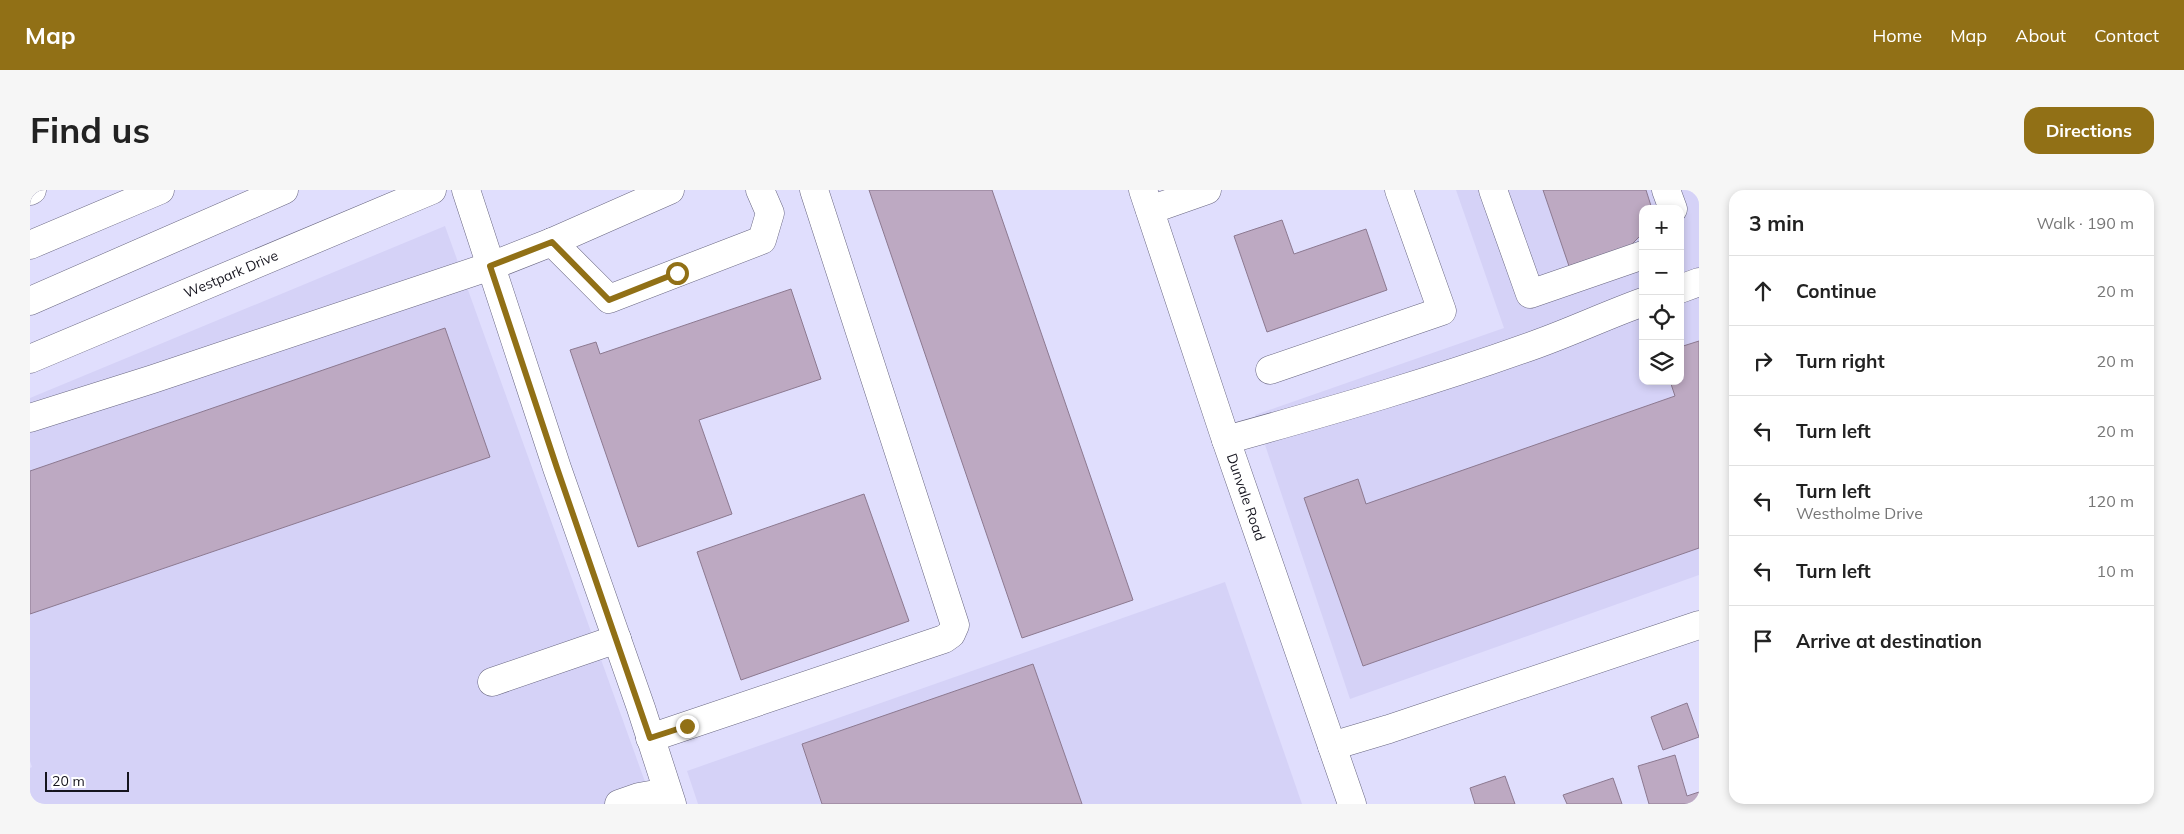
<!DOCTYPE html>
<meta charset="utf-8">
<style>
:root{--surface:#fff;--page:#f6f6f6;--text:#222;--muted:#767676;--line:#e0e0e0;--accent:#917016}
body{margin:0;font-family:Mulish,sans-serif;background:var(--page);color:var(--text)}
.controls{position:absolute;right:15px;top:15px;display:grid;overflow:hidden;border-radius:10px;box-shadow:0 2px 8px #0003}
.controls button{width:45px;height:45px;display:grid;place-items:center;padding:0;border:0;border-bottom:1px solid var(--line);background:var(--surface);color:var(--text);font:25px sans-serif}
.scale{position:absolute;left:15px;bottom:12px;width:84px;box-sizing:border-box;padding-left:5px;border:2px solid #15141e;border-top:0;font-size:14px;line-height:18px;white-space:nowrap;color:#15141e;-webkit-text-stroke:4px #fff;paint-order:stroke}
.stop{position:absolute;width:15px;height:15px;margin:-11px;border:4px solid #917016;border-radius:50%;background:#fff}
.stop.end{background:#917016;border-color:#fff;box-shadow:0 1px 5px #0008}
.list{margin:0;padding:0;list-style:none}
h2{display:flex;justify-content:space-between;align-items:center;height:65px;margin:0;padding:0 20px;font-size:21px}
h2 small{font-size:16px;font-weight:400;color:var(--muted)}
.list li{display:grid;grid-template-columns:32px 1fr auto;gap:15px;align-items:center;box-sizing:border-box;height:70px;padding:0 20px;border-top:1px solid var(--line)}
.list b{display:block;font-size:19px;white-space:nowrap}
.list p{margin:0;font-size:16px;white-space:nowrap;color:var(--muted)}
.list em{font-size:16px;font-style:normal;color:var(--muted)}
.icon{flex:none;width:28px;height:28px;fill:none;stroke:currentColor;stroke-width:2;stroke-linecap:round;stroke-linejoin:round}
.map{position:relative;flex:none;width:1669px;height:614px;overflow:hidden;border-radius:15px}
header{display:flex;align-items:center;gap:30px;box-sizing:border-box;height:70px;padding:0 25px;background:var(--accent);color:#fff}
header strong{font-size:24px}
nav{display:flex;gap:28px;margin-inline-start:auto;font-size:18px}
.intro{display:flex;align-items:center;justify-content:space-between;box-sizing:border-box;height:120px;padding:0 30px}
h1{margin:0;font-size:35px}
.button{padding:12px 22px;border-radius:15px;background:var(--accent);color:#fff;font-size:18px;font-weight:700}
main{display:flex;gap:30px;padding:0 30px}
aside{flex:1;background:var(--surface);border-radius:15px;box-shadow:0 2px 8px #0003}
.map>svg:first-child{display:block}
</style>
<header>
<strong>Map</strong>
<nav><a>Home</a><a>Map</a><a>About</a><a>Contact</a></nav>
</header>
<div class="intro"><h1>Find us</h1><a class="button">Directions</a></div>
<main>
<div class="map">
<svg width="1669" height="614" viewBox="0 0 1669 614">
<rect width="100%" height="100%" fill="#e0defd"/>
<g fill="#d5d2f7" fill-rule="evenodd">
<path d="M 1426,0 L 1669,0 L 1669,385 L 1320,509 L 1225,225 L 1474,138 ZM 1613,19 L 1650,19 L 1650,191 L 1613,191 Z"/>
<path d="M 415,36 L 623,614 L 0,614 L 0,578 L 2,577 L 0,571 L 0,208 Z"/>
<path d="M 1195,392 L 1272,614 L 668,614 L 657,581 Z"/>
</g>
<g fill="#bda9c2" stroke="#8c7990">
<path d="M 839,0 L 962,0 L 1103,410 L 992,448 Z"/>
<path d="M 1513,0 L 1616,0 L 1622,19 L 1613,19 L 1613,43 L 1601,55 L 1539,76 Z"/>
<path d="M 1252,30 L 1264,64 L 1336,39 L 1357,100 L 1237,142 L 1204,46 Z"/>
<path d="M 761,99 L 791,189 L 669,230 L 702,324 L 608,357 L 540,160 L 566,152 L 570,164 Z"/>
<path d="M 415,138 L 460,267 L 0,424 L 0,281 Z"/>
<path d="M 1669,151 L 1669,358 L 1333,476 L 1274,308 L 1328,289 L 1336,314 L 1645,206 L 1640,191 L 1650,191 L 1650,157 Z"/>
<path d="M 834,304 L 879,431 L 711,490 L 667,362 Z"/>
<path d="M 1003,474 L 1052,614 L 792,614 L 772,554 Z"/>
<path d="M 1657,513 L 1669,547 L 1633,560 L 1621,527 Z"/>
<path d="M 1645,565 L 1657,606 L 1669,602 L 1669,614 L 1619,614 L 1608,576 Z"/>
<path d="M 1475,586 L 1485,614 L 1445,614 L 1440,598 Z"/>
<path d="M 1583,588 L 1592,614 L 1537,614 L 1533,605 Z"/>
</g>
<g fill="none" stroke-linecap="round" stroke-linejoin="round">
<defs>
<g id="minor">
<path d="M 436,0 L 527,278 L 611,518 L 642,614"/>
<path d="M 1113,0 L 1196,250 L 1322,614"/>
<path d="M 1463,0 L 1500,104 L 1613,65"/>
<path d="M 1636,0 L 1643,19"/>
<path d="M 1120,20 L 1177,0"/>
<path d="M 522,52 L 579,109 L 732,50 L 740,23 L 730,0"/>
<path d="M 1650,99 L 1669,92"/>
<path d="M 1240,180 L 1412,121 L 1369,0"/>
<path d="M 0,228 L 123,189 L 461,76 L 522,52 L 640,0"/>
<path d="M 1196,250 C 1301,221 1405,191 1507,154 C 1543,141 1577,125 1613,112"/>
<path d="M 462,492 L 587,449"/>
<path d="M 620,548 L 914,449 L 921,444 L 925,435 L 784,0"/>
<path d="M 1302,556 L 1359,539 L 1669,435"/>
<path d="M 589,614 L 609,607 L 637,602"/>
</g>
<g id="major">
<path d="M 0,111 L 254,0"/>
<path d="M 0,169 L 402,0"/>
</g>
<g id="highway">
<path d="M 0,1 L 2,0"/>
<path d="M 0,55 L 130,0"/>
</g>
</defs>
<use href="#minor" stroke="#686680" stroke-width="29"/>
<use href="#major" stroke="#686680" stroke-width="29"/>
<use href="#highway" stroke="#686680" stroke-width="29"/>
<use href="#minor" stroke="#fff" stroke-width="28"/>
<use href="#major" stroke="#fff" stroke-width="28"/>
<use href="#highway" stroke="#fff" stroke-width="28"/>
</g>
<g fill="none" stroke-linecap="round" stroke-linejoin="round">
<path stroke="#917016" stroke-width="6" d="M 647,83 L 579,110 L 522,52 L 460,76 L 527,278 L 620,548 L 657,536"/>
</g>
<g text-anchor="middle" stroke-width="4" stroke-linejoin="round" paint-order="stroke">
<g font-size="14" fill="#15141e" stroke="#fff">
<text transform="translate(201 84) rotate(-23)" y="5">Westpark Drive</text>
<text transform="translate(1216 307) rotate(71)" y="5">Dunvale Road</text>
</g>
</g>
</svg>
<div class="controls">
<button>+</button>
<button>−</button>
<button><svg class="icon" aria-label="locate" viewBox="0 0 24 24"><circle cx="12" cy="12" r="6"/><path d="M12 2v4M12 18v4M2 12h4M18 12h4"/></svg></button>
<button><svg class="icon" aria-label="layers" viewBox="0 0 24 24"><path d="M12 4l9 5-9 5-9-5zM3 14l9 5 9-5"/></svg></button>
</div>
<div class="scale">20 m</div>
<div class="stop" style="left:647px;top:83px"></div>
<div class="stop end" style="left:657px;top:536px"></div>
</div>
<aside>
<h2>3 min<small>Walk · 190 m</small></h2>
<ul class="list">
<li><svg class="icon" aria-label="ahead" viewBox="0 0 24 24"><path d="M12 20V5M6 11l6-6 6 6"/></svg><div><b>Continue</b></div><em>20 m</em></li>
<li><svg class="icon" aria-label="right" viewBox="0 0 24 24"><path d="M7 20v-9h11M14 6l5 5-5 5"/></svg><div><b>Turn right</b></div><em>20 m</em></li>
<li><svg class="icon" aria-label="left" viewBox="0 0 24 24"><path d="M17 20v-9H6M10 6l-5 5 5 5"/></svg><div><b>Turn left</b></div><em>20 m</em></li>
<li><svg class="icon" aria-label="left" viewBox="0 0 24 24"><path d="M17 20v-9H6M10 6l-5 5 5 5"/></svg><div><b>Turn left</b><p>Westholme Drive</p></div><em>120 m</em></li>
<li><svg class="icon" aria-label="left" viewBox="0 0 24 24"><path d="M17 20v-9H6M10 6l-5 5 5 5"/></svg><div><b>Turn left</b></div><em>10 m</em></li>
<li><svg class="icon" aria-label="arrive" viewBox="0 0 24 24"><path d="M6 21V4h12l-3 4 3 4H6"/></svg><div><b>Arrive at destination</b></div></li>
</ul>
</aside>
</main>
